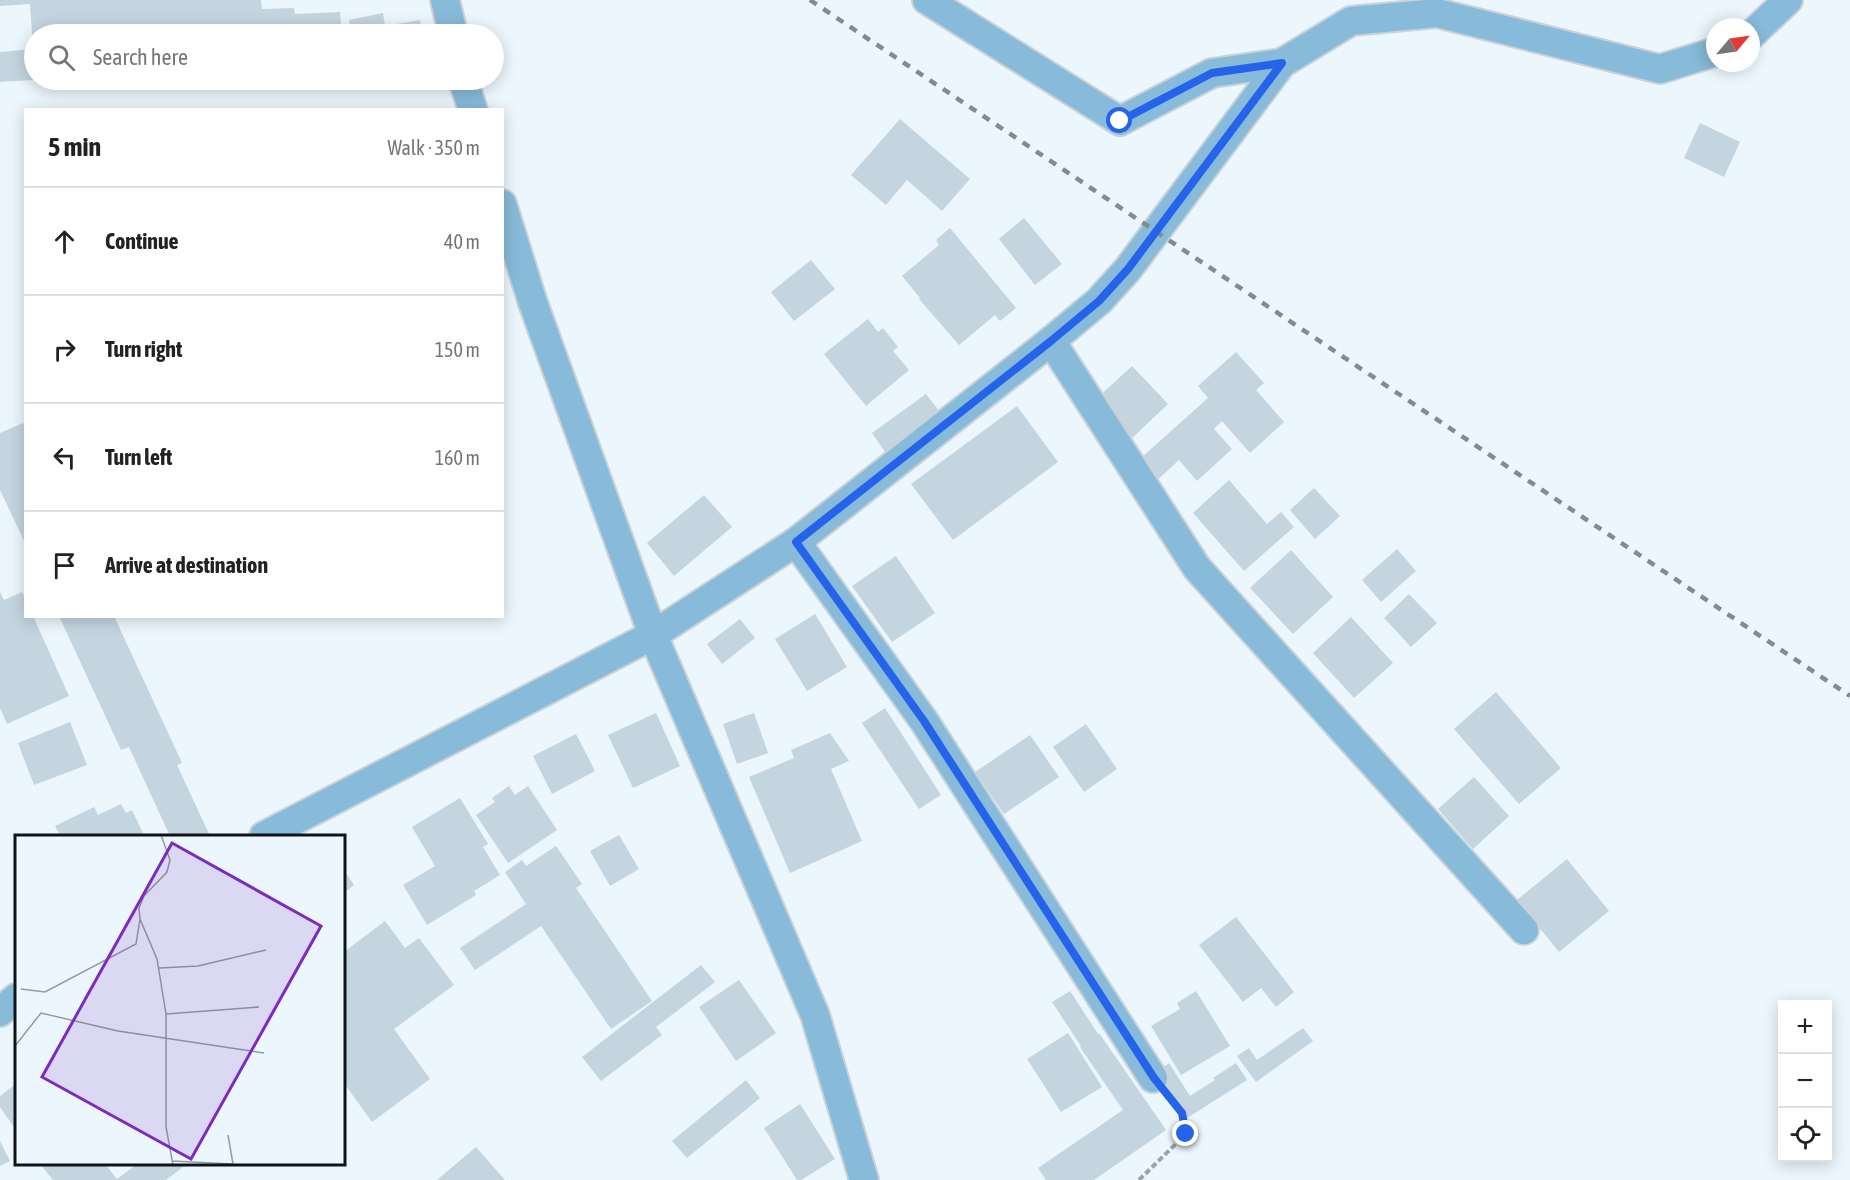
<!DOCTYPE html>
<meta charset="utf-8">
<style>
:root{--surface:#fff;--page:#f6f6f6;--text:#222;--muted:#767676;--line:#e0e0e0}
body{margin:0;font-family:"Asap Condensed",sans-serif;background:var(--page);color:var(--text)}
.controls{position:absolute;right:18px;bottom:18px;display:grid;overflow:hidden;border-radius:0px;box-shadow:0 3px 15px #0003}
.controls button{width:54px;height:54px;display:grid;place-items:center;padding:0;border:0;border-bottom:2px solid var(--line);background:var(--surface);color:var(--text);font:30px sans-serif}
.compass{position:absolute;left:1706px;top:18px;width:54px;height:54px;border-radius:50%;background:var(--surface);box-shadow:0 3px 15px #0003;rotate:61deg}
.stop{position:absolute;width:18px;height:18px;margin:-14px;border:4px solid #2563eb;border-radius:50%;background:#fff}
.stop.end{background:#2563eb;border-color:#fff;box-shadow:0 2px 6px #0008}
.list{margin:0;padding:0;list-style:none}
h2{display:flex;justify-content:space-between;align-items:center;height:78px;margin:0;padding:0 24px;font-size:26px}
h2 small{font-size:20px;font-weight:400;color:var(--muted)}
.list li{display:grid;grid-template-columns:39px 1fr auto;gap:18px;align-items:center;box-sizing:border-box;height:108px;padding:0 24px;border-top:2px solid var(--line)}
.list b{display:block;font-size:22px;white-space:nowrap}
.list em{font-size:20px;font-style:normal;color:var(--muted)}
.icon{flex:none;width:33px;height:33px;fill:none;stroke:currentColor;stroke-width:2;stroke-linecap:round;stroke-linejoin:round}
.map{position:relative;flex:none;width:1850px;height:1180px;overflow:hidden}
.search{position:absolute;background:var(--surface);box-shadow:0 3px 15px #0003;left:24px;top:24px;width:480px;height:66px;display:flex;align-items:center;gap:15px;box-sizing:border-box;padding:0 21px;border-radius:33px;color:var(--muted);font-size:22px}
.panel{position:absolute;background:var(--surface);box-shadow:0 3px 15px #0003;left:24px;top:108px;width:480px;height:510px;border-radius:0px}
.map>svg:first-child{display:block}
</style>
<div class="map">
<svg width="1850" height="1180" viewBox="0 0 1850 1180">
<rect width="100%" height="100%" fill="#ecf6fd"/>
<g fill="#c4d5e0">
<path d="M 0,0 L 261,0 L 262,9 L 294,8 L 295,14 L 340,12 L 342,34 L 34,34 L 34,80 L 0,82 L 0,52 L 33,49 L 30,4 L 0,6 Z"/>
<path d="M 383,13 L 385,26 L 420,20 L 422,34 L 351,34 L 349,20 Z"/>
<path d="M 900,119 L 970,179 L 942,211 L 907,180 L 886,205 L 851,175 Z"/>
<path d="M 1700,123 L 1740,142 L 1724,177 L 1684,158 Z"/>
<path d="M 1024,218 L 1062,264 L 1035,285 L 999,239 Z"/>
<path d="M 950,228 L 1016,308 L 1000,321 L 995,315 L 959,345 L 919,299 L 920,298 L 902,276 L 939,245 L 936,240 Z"/>
<path d="M 811,260 L 835,289 L 794,321 L 771,292 Z"/>
<path d="M 868,319 L 878,332 L 883,328 L 898,347 L 893,351 L 909,370 L 866,406 L 824,354 Z"/>
<path d="M 1236,352 L 1264,383 L 1256,390 L 1284,422 L 1250,453 L 1222,421 L 1214,429 L 1232,449 L 1197,481 L 1179,460 L 1141,495 L 1123,474 L 1208,398 L 1198,386 Z"/>
<path d="M 1132,366 L 1168,404 L 1129,441 L 1093,402 Z"/>
<path d="M 926,394 L 940,412 L 885,452 L 872,433 Z"/>
<path d="M 1017,406 L 1058,462 L 953,540 L 911,484 Z"/>
<path d="M 23,423 L 26,428 L 26,545 L 0,490 L 0,433 Z"/>
<path d="M 1229,480 L 1267,524 L 1281,512 L 1294,527 L 1244,571 L 1193,513 Z"/>
<path d="M 1314,488 L 1340,516 L 1315,539 L 1290,510 Z"/>
<path d="M 704,495 L 732,527 L 674,576 L 647,543 Z"/>
<path d="M 1397,549 L 1416,571 L 1381,602 L 1362,580 Z"/>
<path d="M 1291,550 L 1333,597 L 1293,634 L 1250,588 Z"/>
<path d="M 896,556 L 935,613 L 892,642 L 852,586 Z"/>
<path d="M 0,592 L 4,600 L 22,592 L 26,599 L 26,616 L 33,616 L 69,696 L 7,724 L 0,708 Z"/>
<path d="M 1409,594 L 1437,623 L 1411,647 L 1384,618 Z"/>
<path d="M 815,614 L 847,667 L 807,691 L 775,639 Z"/>
<path d="M 59,616 L 114,616 L 182,763 L 177,765 L 210,836 L 170,836 L 129,747 L 121,750 Z"/>
<path d="M 1351,617 L 1393,663 L 1354,698 L 1313,653 Z"/>
<path d="M 740,619 L 755,638 L 722,664 L 707,644 Z"/>
<path d="M 1496,692 L 1561,768 L 1519,804 L 1454,729 Z"/>
<path d="M 885,708 L 941,795 L 919,809 L 862,723 Z"/>
<path d="M 656,713 L 680,766 L 633,788 L 608,735 Z"/>
<path d="M 754,713 L 768,753 L 737,764 L 723,724 Z"/>
<path d="M 70,722 L 87,765 L 34,785 L 18,743 Z"/>
<path d="M 1086,724 L 1117,769 L 1084,792 L 1053,747 Z"/>
<path d="M 830,733 L 849,761 L 831,769 L 862,841 L 790,873 L 749,777 L 794,758 L 791,750 Z"/>
<path d="M 576,734 L 595,771 L 552,794 L 533,756 Z"/>
<path d="M 1030,735 L 1059,777 L 1004,814 L 975,772 Z"/>
<path d="M 1474,777 L 1509,816 L 1473,849 L 1438,809 Z"/>
<path d="M 509,786 L 515,795 L 528,786 L 557,830 L 508,863 L 476,815 L 495,802 L 492,798 Z"/>
<path d="M 460,798 L 488,844 L 483,847 L 500,875 L 474,891 L 476,895 L 427,925 L 403,885 L 435,866 L 412,827 Z"/>
<path d="M 121,804 L 126,813 L 132,810 L 143,833 L 137,836 L 60,836 L 55,826 L 94,807 L 98,815 Z"/>
<path d="M 619,835 L 639,869 L 610,886 L 590,851 Z"/>
<path d="M 556,846 L 582,884 L 576,888 L 652,1001 L 611,1029 L 541,926 L 475,970 L 460,948 L 526,904 L 505,872 L 522,860 L 526,866 Z"/>
<path d="M 1567,859 L 1609,911 L 1559,952 L 1517,900 Z"/>
<path d="M 344,870 L 354,885 L 344,893 Z"/>
<path d="M 1236,917 L 1294,992 L 1276,1007 L 1261,988 L 1243,1002 L 1199,945 Z"/>
<path d="M 385,921 L 405,948 L 419,938 L 454,985 L 394,1029 L 430,1079 L 372,1122 L 344,1083 L 344,963 L 345,962 L 344,952 Z"/>
<path d="M 701,965 L 715,982 L 656,1027 L 662,1035 L 601,1081 L 582,1057 Z"/>
<path d="M 739,980 L 776,1033 L 736,1061 L 699,1007 Z"/>
<path d="M 1070,991 L 1098,1034 L 1099,1033 L 1166,1130 L 1094,1180 L 1046,1180 L 1038,1168 L 1123,1110 L 1080,1047 L 1081,1046 L 1052,1002 Z"/>
<path d="M 1196,991 L 1230,1046 L 1181,1075 L 1151,1026 L 1180,1009 L 1177,1003 Z"/>
<path d="M 1303,1028 L 1313,1041 L 1256,1082 L 1237,1056 L 1249,1048 L 1257,1060 Z"/>
<path d="M 1068,1033 L 1102,1087 L 1061,1112 L 1027,1059 Z"/>
<path d="M 1169,1063 L 1190,1096 L 1215,1080 L 1213,1078 L 1236,1063 L 1247,1080 L 1184,1120 L 1155,1073 Z"/>
<path d="M 746,1080 L 760,1098 L 687,1158 L 672,1141 Z"/>
<path d="M 16,1084 L 16,1130 L 0,1107 L 0,1096 Z"/>
<path d="M 800,1104 L 835,1159 L 801,1180 L 797,1180 L 764,1128 Z"/>
<path d="M 0,1141 L 10,1161 L 0,1166 Z"/>
<path d="M 476,1147 L 505,1180 L 437,1180 Z"/>
<path d="M 40,1164 L 105,1164 L 117,1179 L 137,1164 L 187,1164 L 166,1180 L 53,1180 Z"/>
</g>
<g fill="none" stroke-linecap="round" stroke-linejoin="round">
<defs>
<g id="street">
<path d="M 445,0 L 453,34"/>
<path d="M 927,0 L 1120,121 L 1212,73 L 1282,63"/>
<path d="M 1751,35 L 1788,0"/>
<path d="M 463,80 L 473,110"/>
<path d="M 502,204 L 533,303 L 653,635 L 815,1015 L 864,1180"/>
<path d="M 1051,341 L 1197,568 L 1524,930"/>
<path d="M 796,542 L 924,721 L 1153,1078"/>
<path d="M 264,836 L 653,635 L 796,542 L 1051,341 L 1099,301 L 1128,269 L 1282,63 L 1351,21 L 1437,13 L 1660,69 L 1715,52"/>
<path d="M 0,1012 L 16,998"/>
</g>
</defs>
<use href="#street" stroke="#c8d2d8" stroke-width="32"/>
<path stroke="#9ca4aa" stroke-width="4" stroke-dasharray="6 3" stroke-linecap="butt" d="M 1139,1180 L 1186,1134 L 1182,1113 L 1171,1100"/>
<use href="#street" stroke="#88bbd9" stroke-width="28"/>
<path stroke="#838b91" stroke-width="4.5" stroke-dasharray="8 8" stroke-linecap="butt" d="M 810,0 L 1850,696"/>
</g>
<g fill="none" stroke-linecap="round" stroke-linejoin="round">
<path stroke="#2563eb" stroke-width="8" d="M 1120,121 L 1212,73 L 1282,63 L 1128,269 L 1099,301 L 1051,341 L 796,542 L 924,721 L 1154,1078 L 1182,1113 L 1186,1134"/>
</g>
<g transform="translate(15 835)">
<rect width="330" height="330" fill="#ecf6fd"/>
<path fill="none" stroke="#939ca1" stroke-width="1.5" d="M 146,0 L 155,25 L 152,37 L 129,61 L 124,73 L 125,84 L 142,124 L 151,179 L 151,292 L 158,330M 144,133 L 183,131 L 251,115M 6,154 L 30,157 L 121,109 L 125,84M 151,179 L 244,172M 0,211 L 26,178 L 103,196 L 249,218M 157,326 L 218,329 L 213,300"/>
<path fill="#7b2cbf" fill-opacity="0.15" stroke="#7b2cbf" stroke-width="3" d="M 157,8 L 306,91 L 176,324 L 27,242 Z"/>
<rect width="330" height="330" fill="none" stroke="#0e1418" stroke-width="3"/>
</g>
</svg>
<div class="controls">
<button>+</button>
<button>−</button>
<button><svg class="icon" aria-label="locate" viewBox="0 0 24 24"><circle cx="12" cy="12" r="6"/><path d="M12 2v4M12 18v4M2 12h4M18 12h4"/></svg></button>
</div>
<svg class="compass" viewBox="-18 -18 36 36"><path d="M0-13l5 13h-10z" fill="#e53935"/><path d="M0 13l5-13h-10z" fill="#767676"/></svg>
<div class="stop" style="left:1120px;top:121px"></div>
<div class="stop end" style="left:1186px;top:1134px"></div>
<div class="search"><svg class="icon" aria-label="search" viewBox="0 0 24 24"><circle cx="10" cy="10" r="6"/><path d="M15 15l6 6"/></svg>Search here</div>
<section class="panel">
<h2>5 min<small>Walk · 350 m</small></h2>
<ul class="list">
<li><svg class="icon" aria-label="ahead" viewBox="0 0 24 24"><path d="M12 20V5M6 11l6-6 6 6"/></svg><div><b>Continue</b></div><em>40 m</em></li>
<li><svg class="icon" aria-label="right" viewBox="0 0 24 24"><path d="M7 20v-9h11M14 6l5 5-5 5"/></svg><div><b>Turn right</b></div><em>150 m</em></li>
<li><svg class="icon" aria-label="left" viewBox="0 0 24 24"><path d="M17 20v-9H6M10 6l-5 5 5 5"/></svg><div><b>Turn left</b></div><em>160 m</em></li>
<li><svg class="icon" aria-label="arrive" viewBox="0 0 24 24"><path d="M6 21V4h12l-3 4 3 4H6"/></svg><div><b>Arrive at destination</b></div></li>
</ul>
</section>
</div>
